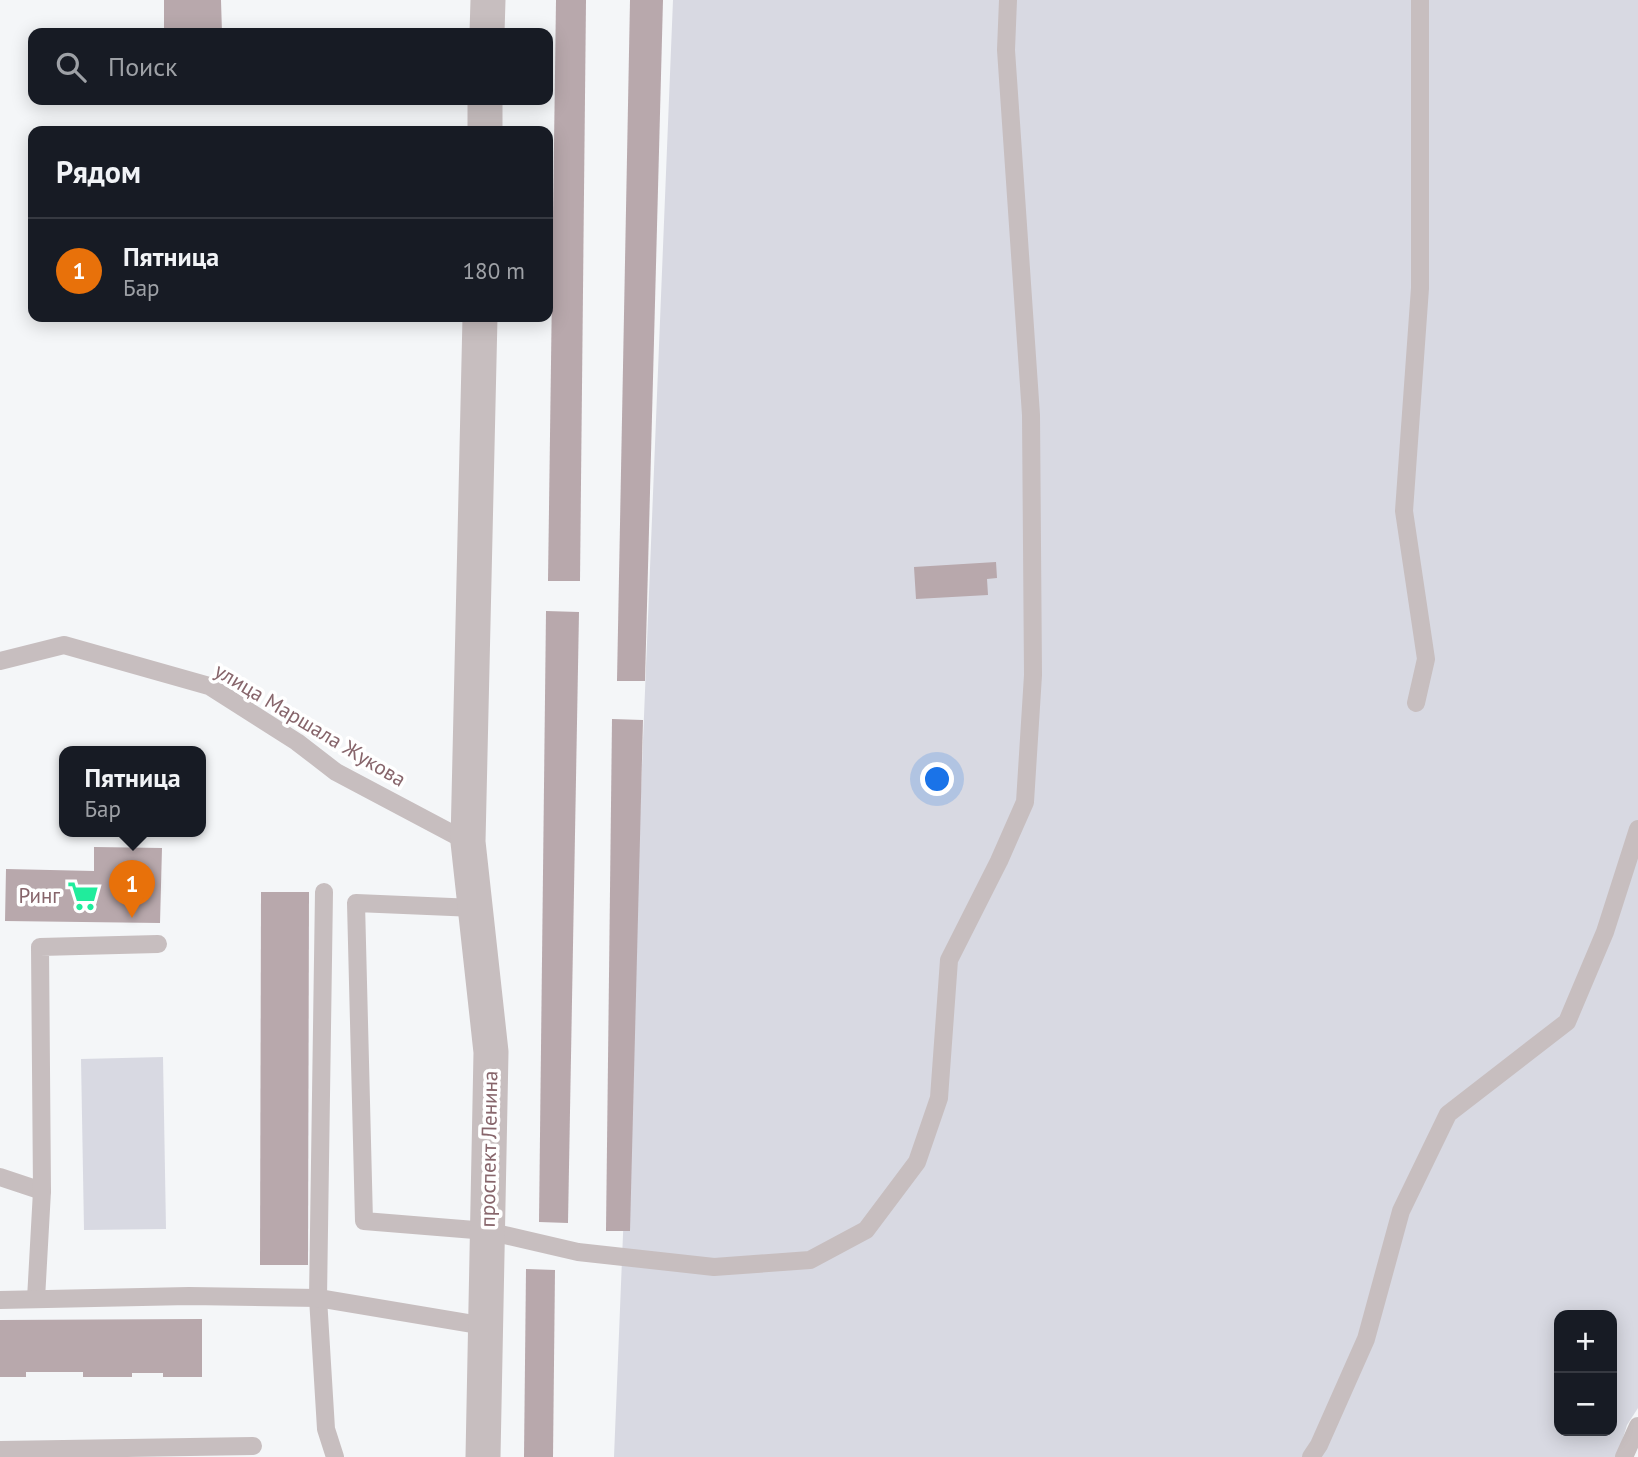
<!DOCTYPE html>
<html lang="ru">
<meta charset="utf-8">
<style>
:root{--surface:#171b24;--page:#20242c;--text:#f1f3f6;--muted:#9ea1a6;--line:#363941;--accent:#20ec9c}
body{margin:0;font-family:"PT Sans",sans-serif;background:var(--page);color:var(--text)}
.controls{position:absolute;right:21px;bottom:21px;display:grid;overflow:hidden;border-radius:14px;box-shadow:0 4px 18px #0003}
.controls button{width:63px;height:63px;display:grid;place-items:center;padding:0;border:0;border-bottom:2px solid var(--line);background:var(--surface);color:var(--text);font:35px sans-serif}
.you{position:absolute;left:938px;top:780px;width:24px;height:24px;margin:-18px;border:5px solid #fff;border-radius:50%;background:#1a73e8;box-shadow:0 0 0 10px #1a73e833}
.badge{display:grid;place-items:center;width:46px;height:46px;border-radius:50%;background:var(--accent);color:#fff;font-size:23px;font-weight:700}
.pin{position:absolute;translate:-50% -58px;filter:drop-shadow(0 2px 4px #0008)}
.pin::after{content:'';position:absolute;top:37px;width:24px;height:21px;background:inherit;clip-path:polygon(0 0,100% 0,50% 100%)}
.popup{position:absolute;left:59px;top:746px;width:147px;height:91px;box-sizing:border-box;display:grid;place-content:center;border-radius:14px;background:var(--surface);filter:drop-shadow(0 2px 5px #0005);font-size:23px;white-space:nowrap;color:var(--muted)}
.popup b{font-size:26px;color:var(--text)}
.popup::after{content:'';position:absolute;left:50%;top:100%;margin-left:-14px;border:14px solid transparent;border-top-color:var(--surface)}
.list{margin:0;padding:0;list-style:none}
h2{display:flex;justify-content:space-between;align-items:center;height:91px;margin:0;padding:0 28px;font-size:30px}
h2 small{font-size:23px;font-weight:400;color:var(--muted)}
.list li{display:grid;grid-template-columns:46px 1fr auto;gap:21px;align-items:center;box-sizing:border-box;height:105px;padding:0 28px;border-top:2px solid var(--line)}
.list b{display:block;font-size:26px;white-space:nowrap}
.list p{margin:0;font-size:23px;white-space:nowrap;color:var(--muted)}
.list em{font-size:23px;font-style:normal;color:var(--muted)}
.icon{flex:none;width:38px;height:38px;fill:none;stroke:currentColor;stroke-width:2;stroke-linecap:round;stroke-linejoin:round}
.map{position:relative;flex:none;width:1638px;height:1457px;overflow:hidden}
.search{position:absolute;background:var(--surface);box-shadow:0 4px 18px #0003;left:28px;top:28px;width:525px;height:77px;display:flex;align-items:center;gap:18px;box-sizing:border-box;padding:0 24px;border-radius:14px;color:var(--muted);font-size:26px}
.panel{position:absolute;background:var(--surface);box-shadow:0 4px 18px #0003;left:28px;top:126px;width:525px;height:196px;border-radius:14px}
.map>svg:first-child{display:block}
</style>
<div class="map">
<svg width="1638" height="1457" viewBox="0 0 1638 1457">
<rect width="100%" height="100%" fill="#f4f6f8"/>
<g fill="#d8d9e2" fill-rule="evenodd">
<path d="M 673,0 L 1638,0 L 1638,1408 L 1627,1425 L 1617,1457 L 614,1457 ZM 1559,1315 L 1612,1315 L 1612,1431 L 1559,1431 Z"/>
<path d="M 163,1057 L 166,1229 L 84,1230 L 81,1059 Z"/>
</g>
<g fill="#b8a8ac">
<path d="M 164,0 L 221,0 L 222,33 L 164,33 Z"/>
<path d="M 556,0 L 586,0 L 580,581 L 548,581 Z"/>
<path d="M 630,0 L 663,0 L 645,681 L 617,681 Z"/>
<path d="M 996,562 L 997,578 L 987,579 L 988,595 L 916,599 L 914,567 Z"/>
<path d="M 546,611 L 579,612 L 568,1223 L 539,1222 Z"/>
<path d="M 612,719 L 643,720 L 630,1231 L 606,1231 Z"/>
<path d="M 94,847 L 162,848 L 160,923 L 5,921 L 6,869 L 94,871 Z"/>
<path d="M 261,892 L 309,892 L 308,1265 L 260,1265 Z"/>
<path d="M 526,1269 L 555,1270 L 553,1457 L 524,1457 Z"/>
<path d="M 202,1319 L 202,1377 L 163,1377 L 163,1373 L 132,1373 L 132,1377 L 83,1377 L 83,1372 L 26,1372 L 26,1377 L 0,1377 L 0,1320 Z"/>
</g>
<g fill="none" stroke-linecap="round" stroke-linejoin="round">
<g stroke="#c7bebf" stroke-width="18">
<path d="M 0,661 L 64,645 L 209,686 L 297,742 L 336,772 L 468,842"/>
<path d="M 1416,703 L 1426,659 L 1404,511 L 1420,288 L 1420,0"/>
<path d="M 324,892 L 318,1298 L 326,1429 L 335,1457"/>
<path d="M 475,908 L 356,903 L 364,1221 L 487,1231 L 578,1252 L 714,1267 L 810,1260 L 866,1230 L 917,1162 L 939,1098 L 949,960 L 999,861 L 1025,802 L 1033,675 L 1031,415 L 1006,50 L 1008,0"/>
<path d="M 0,1177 L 42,1191"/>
<path d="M 36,1299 L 42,1191 L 40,947 L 158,944"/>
<path d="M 0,1300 L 189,1296 L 318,1298 L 485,1326"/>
<path d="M 0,1450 L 253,1446"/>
<path d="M 1311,1457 L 1319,1445 L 1366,1339 L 1401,1211 L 1448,1114 L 1567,1022 L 1605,932 L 1638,829"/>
<path d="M 1624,1457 L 1638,1426"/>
</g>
<g stroke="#c7bebf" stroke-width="35">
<path d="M 487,33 L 488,0"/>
<path d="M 485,131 L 485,100"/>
<path d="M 480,317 L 468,842 L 491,1052 L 483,1457"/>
</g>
</g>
<defs>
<symbol id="supermarket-bare" viewBox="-9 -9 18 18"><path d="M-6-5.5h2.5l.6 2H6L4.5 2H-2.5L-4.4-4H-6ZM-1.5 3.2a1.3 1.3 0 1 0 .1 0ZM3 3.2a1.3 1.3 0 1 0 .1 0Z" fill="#20ec9c" stroke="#fff" stroke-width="2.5" paint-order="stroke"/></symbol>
</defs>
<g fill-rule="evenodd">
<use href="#supermarket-bare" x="61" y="874" width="44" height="44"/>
</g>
<g text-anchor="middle" stroke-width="7" stroke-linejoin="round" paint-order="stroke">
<g font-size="21" fill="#87656b" stroke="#fff">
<text transform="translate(310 725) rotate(31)" y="7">улица Маршала Жукова</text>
<text transform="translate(489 1149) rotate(-89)" y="7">проспект Ленина</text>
</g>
<g font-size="21" fill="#87656b" stroke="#fff" text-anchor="end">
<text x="60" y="903">Ринг</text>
</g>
</g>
</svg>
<div class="controls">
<button>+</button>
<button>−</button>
</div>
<div class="you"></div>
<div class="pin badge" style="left:132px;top:918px;background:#e8710a">1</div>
<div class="popup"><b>Пятница</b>Бар</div>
<div class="search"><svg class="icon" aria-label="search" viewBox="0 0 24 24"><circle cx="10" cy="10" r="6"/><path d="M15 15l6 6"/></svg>Поиск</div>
<section class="panel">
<h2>Рядом<small></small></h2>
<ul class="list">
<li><span class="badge" style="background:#e8710a">1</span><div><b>Пятница</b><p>Бар</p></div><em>180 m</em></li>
</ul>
</section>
</div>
